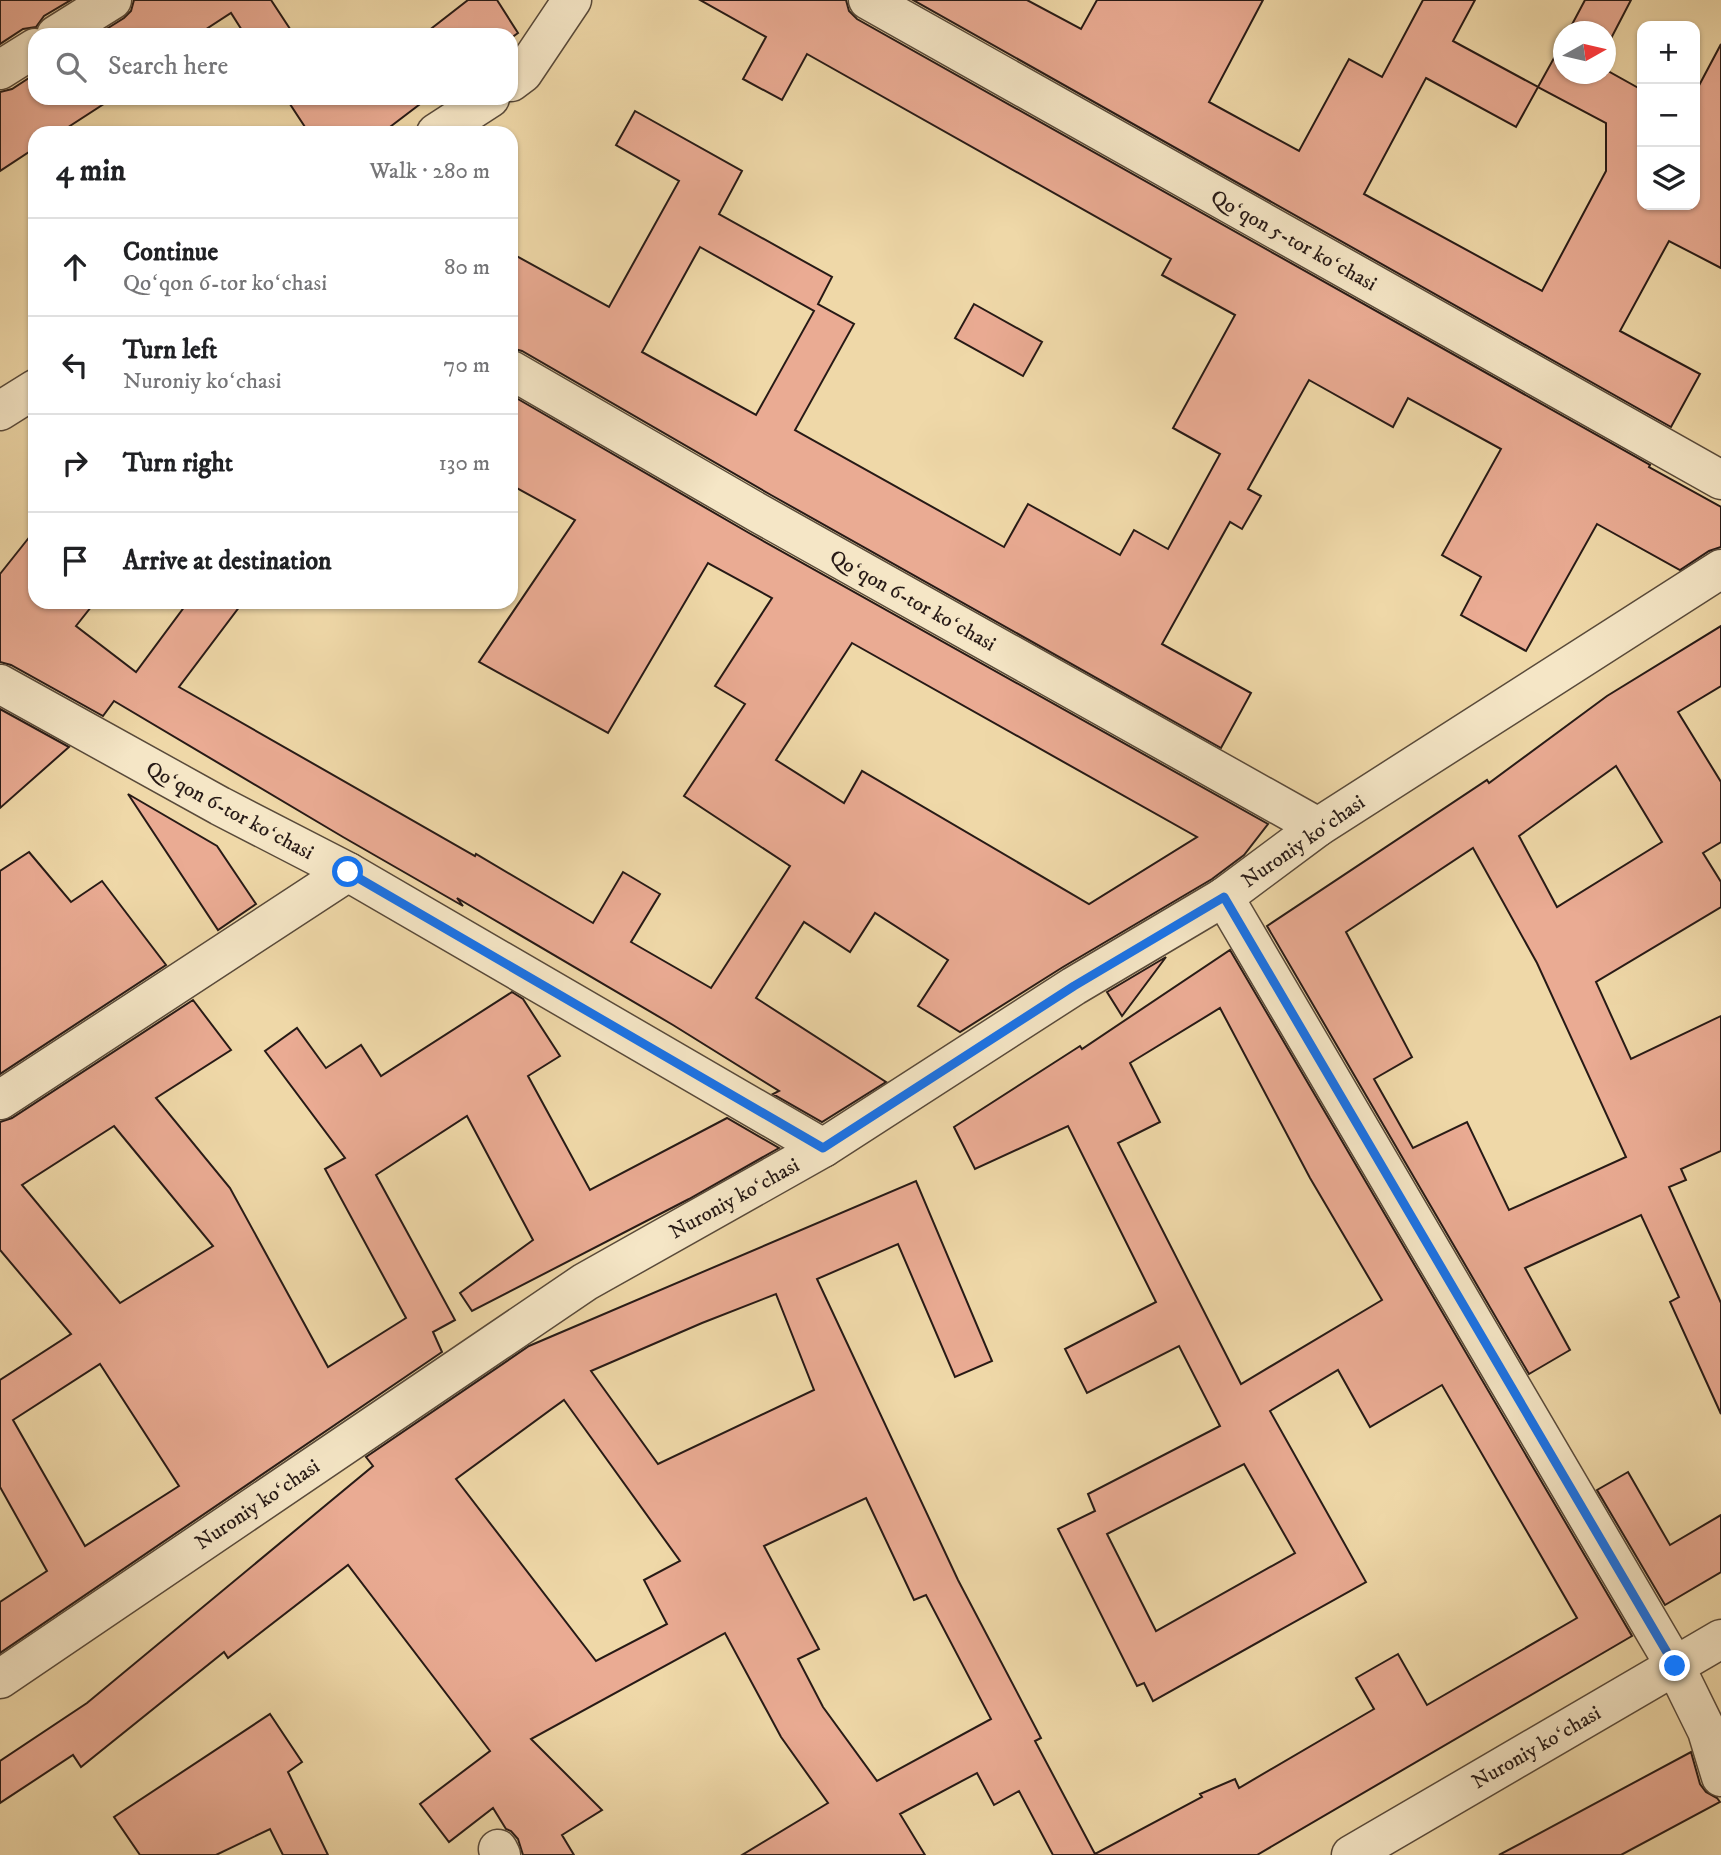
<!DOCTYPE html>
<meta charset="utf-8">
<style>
:root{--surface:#fff;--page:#f2f2f2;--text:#202124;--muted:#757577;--line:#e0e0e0}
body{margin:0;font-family:"IM FELL DW Pica",serif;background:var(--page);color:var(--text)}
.controls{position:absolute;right:21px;top:21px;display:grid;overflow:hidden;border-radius:14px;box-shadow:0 2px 5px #0004}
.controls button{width:63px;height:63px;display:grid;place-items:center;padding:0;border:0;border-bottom:2px solid var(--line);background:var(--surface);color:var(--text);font:35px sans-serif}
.compass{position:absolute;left:1553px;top:21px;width:63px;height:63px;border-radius:50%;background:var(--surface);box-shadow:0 2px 5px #0004;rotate:82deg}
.stop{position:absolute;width:21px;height:21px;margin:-16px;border:5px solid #1a73e8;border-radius:50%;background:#fff}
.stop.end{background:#1a73e8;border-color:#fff;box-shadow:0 2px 7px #0008}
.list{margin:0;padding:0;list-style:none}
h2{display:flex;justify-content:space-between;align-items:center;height:91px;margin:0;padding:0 28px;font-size:30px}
h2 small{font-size:23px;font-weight:400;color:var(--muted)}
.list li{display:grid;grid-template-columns:46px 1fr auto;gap:21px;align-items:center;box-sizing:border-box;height:98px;padding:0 28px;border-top:2px solid var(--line)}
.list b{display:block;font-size:26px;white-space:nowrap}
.list p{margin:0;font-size:23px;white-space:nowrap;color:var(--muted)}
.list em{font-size:23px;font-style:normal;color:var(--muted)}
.icon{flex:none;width:38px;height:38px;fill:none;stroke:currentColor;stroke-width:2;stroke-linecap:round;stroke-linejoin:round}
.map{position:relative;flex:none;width:1721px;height:1855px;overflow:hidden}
.search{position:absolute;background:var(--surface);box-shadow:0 2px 5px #0004;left:28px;top:28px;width:490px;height:77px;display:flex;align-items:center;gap:18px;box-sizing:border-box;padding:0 24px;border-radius:21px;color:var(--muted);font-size:26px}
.panel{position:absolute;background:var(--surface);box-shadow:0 2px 5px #0004;left:28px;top:126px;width:490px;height:483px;border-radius:21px}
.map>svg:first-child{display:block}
</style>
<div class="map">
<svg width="1721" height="1855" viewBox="0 0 1721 1855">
<rect width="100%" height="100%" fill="#efd8a8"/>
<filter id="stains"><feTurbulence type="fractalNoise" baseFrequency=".00286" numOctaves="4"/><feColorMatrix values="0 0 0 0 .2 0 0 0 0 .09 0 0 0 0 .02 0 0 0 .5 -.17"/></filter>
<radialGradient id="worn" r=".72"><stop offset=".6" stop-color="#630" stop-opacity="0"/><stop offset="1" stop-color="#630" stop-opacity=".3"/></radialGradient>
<g fill="#eaab93" stroke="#271a16" stroke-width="2" fill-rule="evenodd">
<path d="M 0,0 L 71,0 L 44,16 L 36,27 L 23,29 L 0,44 Z"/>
<path d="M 134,0 L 271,0 L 294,35 L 245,35 L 231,13 L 197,35 L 97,35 L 124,18 L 131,11 Z"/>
<path d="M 468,0 L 497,0 L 518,33 L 511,38 L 511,35 L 423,35 Z"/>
<path d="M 700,0 L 846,0 L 849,11 L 857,19 L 1650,465 L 1649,467 L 1721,507 L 1721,547 L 1709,551 L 1680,570 L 1597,524 L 1526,651 L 1461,615 L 1481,577 L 1442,555 L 1501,449 L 1408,398 L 1393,427 L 1309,380 L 1248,489 L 1261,496 L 1242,529 L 1230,522 L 1162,644 L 1251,693 L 1221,748 L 771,495 L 522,351 L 511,348 L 511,253 L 609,307 L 679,181 L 616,145 L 635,111 L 742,171 L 719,214 L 832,277 L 818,304 L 854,324 L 795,430 L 1004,547 L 1028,504 L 1120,555 L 1134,530 L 1168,549 L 1220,454 L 1173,428 L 1235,315 L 1162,275 L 1171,259 L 807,54 L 782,100 L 743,79 L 766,37 ZM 700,247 L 814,311 L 756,415 L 642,352 Z"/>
<path d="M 913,0 L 1027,0 L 1081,29 L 1097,0 L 1263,0 L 1209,102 L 1299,151 L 1349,59 L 1382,77 L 1423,0 L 1475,0 L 1453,41 L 1538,87 L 1564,40 L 1564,74 L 1606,74 L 1606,70 L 1642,90 L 1642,205 L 1695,205 L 1695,93 L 1721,44 L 1721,268 L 1669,241 L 1620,331 L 1700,374 L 1671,427 ZM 1426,78 L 1516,127 L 1538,87 L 1606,123 L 1606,171 L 1542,291 L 1364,194 Z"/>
<path d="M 1585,0 L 1631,0 L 1606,48 L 1606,32 L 1568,32 Z"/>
<path d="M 35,74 L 35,98 L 113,98 L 59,133 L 35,133 L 35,148 L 0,171 L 0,92 L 12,89 Z"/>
<path d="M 286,98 L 334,98 L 337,102 L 342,98 L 428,98 L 382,133 L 297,133 L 305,127 Z"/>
<path d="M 974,304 L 1042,342 L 1023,376 L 955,338 Z"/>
<path d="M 511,395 L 749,533 L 1268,824 L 1244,855 L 1212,879 L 1063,967 L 960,1032 L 918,1006 L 948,960 L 875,913 L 850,952 L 804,922 L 756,998 L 886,1082 L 822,1122 L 773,1094 L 779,1091 L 673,1025 L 457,898 L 463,906 L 343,837 L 114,701 L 103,716 L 11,665 L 0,662 L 0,574 L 35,530 L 35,602 L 95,602 L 76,626 L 136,672 L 188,602 L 243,602 L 179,687 L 475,856 L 476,854 L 593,923 L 623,872 L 660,894 L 631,942 L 711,988 L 790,866 L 684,796 L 745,704 L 715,686 L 772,598 L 708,563 L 608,733 L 479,662 L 575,520 L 511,485 ZM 852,643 L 1197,837 L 1089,904 L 862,771 L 844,803 L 776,760 Z"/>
<path d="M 1721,626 L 1721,686 L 1678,712 L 1721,782 L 1721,842 L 1703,853 L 1721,882 L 1721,907 L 1596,982 L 1631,1059 L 1721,1016 L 1721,1151 L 1681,1169 L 1686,1180 L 1669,1187 L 1721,1303 L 1721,1414 L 1670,1302 L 1679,1297 L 1641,1215 L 1525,1268 L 1570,1350 L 1529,1374 L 1267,926 L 1487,780 L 1489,783 L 1607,696 ZM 1616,766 L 1662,842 L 1557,907 L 1519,836 ZM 1473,848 L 1537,963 L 1626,1157 L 1509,1210 L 1467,1122 L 1413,1148 L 1374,1079 L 1412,1057 L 1346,932 Z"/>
<path d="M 0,709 L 69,747 L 0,808 Z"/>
<path d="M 128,794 L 217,846 L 256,904 L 218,930 Z"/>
<path d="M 29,852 L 71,902 L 102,881 L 166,965 L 0,1074 L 0,871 Z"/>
<path d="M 1230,950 L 1632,1636 L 1257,1855 L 1053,1855 L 1019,1791 L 994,1805 L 977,1773 L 900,1814 L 925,1855 L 742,1855 L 828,1803 L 781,1737 L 725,1633 L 531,1739 L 602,1810 L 562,1835 L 574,1855 L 523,1855 L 518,1839 L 511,1831 L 506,1829 L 493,1808 L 449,1842 L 420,1804 L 490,1751 L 348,1565 L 228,1658 L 224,1652 L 81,1767 L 73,1755 L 0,1803 L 0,1761 L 87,1703 L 373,1466 L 366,1457 L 529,1346 L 916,1181 L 992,1361 L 955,1377 L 898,1244 L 817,1279 L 958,1580 L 1041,1738 L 1035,1741 L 1095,1854 L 1202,1797 L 1200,1794 L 1235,1779 L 1239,1788 L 1374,1709 L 1356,1678 L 1398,1654 L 1427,1705 L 1577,1618 L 1442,1385 L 1370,1427 L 1338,1370 L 1270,1411 L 1366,1582 L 1153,1701 L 1144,1683 L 1137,1686 L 1058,1529 L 1095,1511 L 1088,1494 L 1220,1426 L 1179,1346 L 1087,1393 L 1065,1349 L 1156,1302 L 1068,1126 L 975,1169 L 954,1127 L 1080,1046 L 1082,1049 ZM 1220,1008 L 1310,1178 L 1382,1300 L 1241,1384 L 1118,1143 L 1160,1122 L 1130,1063 ZM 776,1294 L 814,1390 L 658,1464 L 591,1371 L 702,1323 ZM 564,1400 L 680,1561 L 644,1580 L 667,1624 L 596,1661 L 456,1479 ZM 1244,1464 L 1295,1553 L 1156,1631 L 1107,1534 ZM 866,1498 L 914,1600 L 926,1595 L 991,1719 L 877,1781 L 823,1707 L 798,1659 L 819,1649 L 764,1546 Z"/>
<path d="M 1166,957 L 1122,1016 L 1107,992 Z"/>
<path d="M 512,992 L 523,999 L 560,1056 L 528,1076 L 590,1190 L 727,1118 L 779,1148 L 689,1199 L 472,1311 L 460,1293 L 533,1240 L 467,1116 L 376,1175 L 455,1320 L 433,1332 L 442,1352 L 0,1653 L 0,1602 L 47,1571 L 0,1487 L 0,1380 L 71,1334 L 0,1250 L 0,1122 L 12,1118 L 193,1000 L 231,1050 L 156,1098 L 230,1188 L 328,1367 L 406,1318 L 325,1169 L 345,1158 L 265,1051 L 297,1028 L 326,1068 L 361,1045 L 381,1076 ZM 114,1126 L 213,1246 L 120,1303 L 22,1185 ZM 100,1364 L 179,1486 L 85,1546 L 13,1420 Z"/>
<path d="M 1628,1472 L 1670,1545 L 1721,1515 L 1721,1572 L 1665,1605 L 1597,1490 Z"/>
<path d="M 270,1714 L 302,1762 L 288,1772 L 328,1855 L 283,1855 L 270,1829 L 216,1855 L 140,1855 L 114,1817 Z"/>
<path d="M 1691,1752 L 1700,1784 L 1706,1792 L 1717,1798 L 1720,1802 L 1621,1855 L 1499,1855 Z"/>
</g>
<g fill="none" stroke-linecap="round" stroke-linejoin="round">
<defs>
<g id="minor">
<path d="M 868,0 L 1721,480"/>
<path d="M 56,35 L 112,0"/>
<path d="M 0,70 L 35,48"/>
<path d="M 511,82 L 523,73 L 572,0"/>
<path d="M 436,133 L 490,98"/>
<path d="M 511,370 L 760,514 L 1318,827"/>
<path d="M 0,411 L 35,389"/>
<path d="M 0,684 L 220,806 L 348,872 L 823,1148"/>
<path d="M 1224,897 L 1675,1666 L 1707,1731 L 1721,1777"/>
<path d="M 0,1100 L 348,872"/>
<path d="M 0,1679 L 585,1282 L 823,1148 L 1074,986 L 1224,897 L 1318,827 L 1721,569"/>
<path d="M 498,1849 L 501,1855"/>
</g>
<path id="tertiary" d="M 1351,1855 L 1721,1639"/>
</defs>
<use href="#minor" stroke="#594a3a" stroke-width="41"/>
<use href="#tertiary" stroke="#594a3a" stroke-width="41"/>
<use href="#minor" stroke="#f5e6c6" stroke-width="38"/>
<use href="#tertiary" stroke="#f5e6c6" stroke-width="38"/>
</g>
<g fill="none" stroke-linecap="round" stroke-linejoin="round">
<path stroke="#1a73e8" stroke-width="9" d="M 348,872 L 823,1148 L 1074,986 L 1224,897 L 1675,1666"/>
</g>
<g text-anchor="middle" stroke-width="7" stroke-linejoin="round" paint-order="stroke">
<g font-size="21" fill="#271a16" stroke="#f5e6c6">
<text transform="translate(1294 240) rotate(29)" y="7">Qoʻqon 5-tor koʻchasi</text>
<text transform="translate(913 600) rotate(29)" y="7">Qoʻqon 6-tor koʻchasi</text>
<text transform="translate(230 810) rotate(28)" y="7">Qoʻqon 6-tor koʻchasi</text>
<text transform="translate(1303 841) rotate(-35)" y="7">Nuroniy koʻchasi</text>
<text transform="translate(734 1198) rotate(-29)" y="7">Nuroniy koʻchasi</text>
<text transform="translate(257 1504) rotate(-34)" y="7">Nuroniy koʻchasi</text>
<text transform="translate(1536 1747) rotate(-30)" y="7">Nuroniy koʻchasi</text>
</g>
</g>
<rect width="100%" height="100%" filter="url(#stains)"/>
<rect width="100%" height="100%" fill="url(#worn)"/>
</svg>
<div class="controls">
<button>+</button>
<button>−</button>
<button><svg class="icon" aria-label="layers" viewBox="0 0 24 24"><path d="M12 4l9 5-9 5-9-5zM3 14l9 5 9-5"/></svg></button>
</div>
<svg class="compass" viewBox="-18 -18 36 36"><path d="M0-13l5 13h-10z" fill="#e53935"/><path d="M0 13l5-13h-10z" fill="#757577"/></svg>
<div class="stop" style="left:348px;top:872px"></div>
<div class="stop end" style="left:1675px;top:1666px"></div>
<div class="search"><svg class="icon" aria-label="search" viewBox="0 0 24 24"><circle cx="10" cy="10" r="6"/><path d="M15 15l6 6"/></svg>Search here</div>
<section class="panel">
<h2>4 min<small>Walk · 280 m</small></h2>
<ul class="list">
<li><svg class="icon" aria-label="ahead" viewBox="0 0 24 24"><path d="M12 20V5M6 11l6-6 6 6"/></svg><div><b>Continue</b><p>Qoʻqon 6-tor koʻchasi</p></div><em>80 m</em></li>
<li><svg class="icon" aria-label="left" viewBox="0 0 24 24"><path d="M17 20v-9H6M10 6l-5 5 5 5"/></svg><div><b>Turn left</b><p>Nuroniy koʻchasi</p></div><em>70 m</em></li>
<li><svg class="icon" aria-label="right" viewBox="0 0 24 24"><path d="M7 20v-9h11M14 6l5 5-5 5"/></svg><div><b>Turn right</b></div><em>130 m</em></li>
<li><svg class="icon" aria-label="arrive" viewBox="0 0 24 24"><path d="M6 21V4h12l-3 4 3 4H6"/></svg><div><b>Arrive at destination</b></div></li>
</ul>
</section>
</div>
